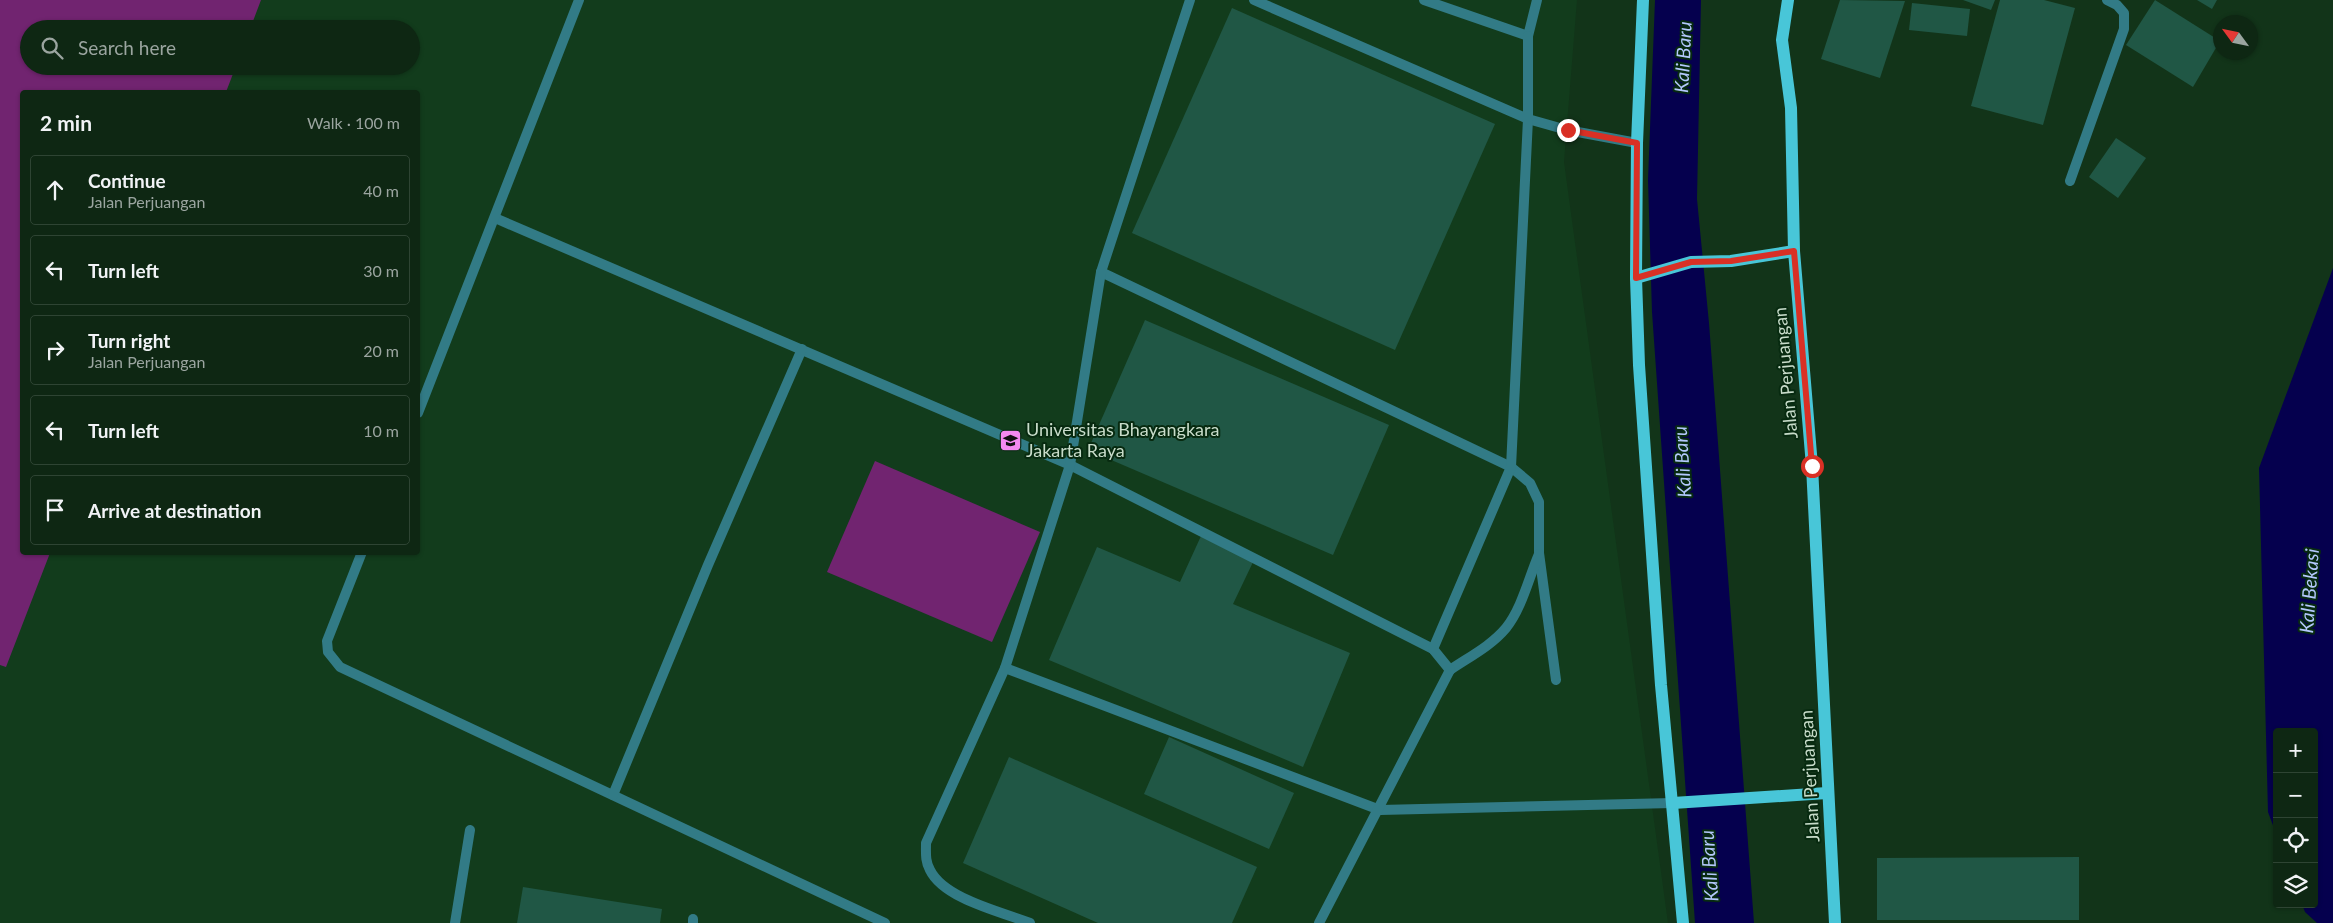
<!DOCTYPE html>
<meta charset="utf-8">
<style>
:root{--surface:#0e2713;--page:#172f1c;--text:#f1f3f6;--muted:#9ba5a0;--line:#2e4433}
body{margin:0;font-family:Lato,sans-serif;background:var(--page);color:var(--text)}
.controls{position:absolute;right:15px;bottom:15px;display:grid;overflow:hidden;border-radius:5px;box-shadow:0 1px 4px #0004}
.controls button{width:45px;height:45px;display:grid;place-items:center;padding:0;border:0;border-bottom:1px solid var(--line);background:var(--surface);color:var(--text);font:25px sans-serif}
.compass{position:absolute;left:2213px;top:15px;width:45px;height:45px;border-radius:50%;background:var(--surface);box-shadow:0 1px 4px #0004;rotate:303deg}
.stop{position:absolute;width:15px;height:15px;margin:-11px;border:4px solid #d93025;border-radius:50%;background:#fff}
.stop.end{background:#d93025;border-color:#fff;box-shadow:0 1px 5px #0008}
.list{margin:0;padding:0;list-style:none}
h2{display:flex;justify-content:space-between;align-items:center;height:65px;margin:0;padding:0 20px;font-size:21px}
h2 small{font-size:16px;font-weight:400;color:var(--muted)}
.list li{display:grid;grid-template-columns:32px 1fr auto;gap:15px;align-items:center;box-sizing:border-box;height:70px;margin:0 10px 10px;padding:0 10px;border:1px solid var(--line);border-radius:5px}
.list b{display:block;font-size:19px;white-space:nowrap}
.list p{margin:0;font-size:16px;white-space:nowrap;color:var(--muted)}
.list em{font-size:16px;font-style:normal;color:var(--muted)}
.icon{flex:none;width:28px;height:28px;fill:none;stroke:currentColor;stroke-width:2;stroke-linecap:round;stroke-linejoin:round}
.map{position:relative;flex:none;width:2333px;height:923px;overflow:hidden}
.search{position:absolute;background:var(--surface);box-shadow:0 1px 4px #0004;left:20px;top:20px;width:400px;height:55px;display:flex;align-items:center;gap:12px;box-sizing:border-box;padding:0 18px;border-radius:28px;color:var(--muted);font-size:19px}
.panel{position:absolute;background:var(--surface);box-shadow:0 1px 4px #0004;left:20px;top:90px;width:400px;height:465px;border-radius:5px}
.map>svg:first-child{display:block}
</style>
<div class="map">
<svg width="2333" height="923" viewBox="0 0 2333 923">
<rect width="100%" height="100%" fill="#123419"/>
<path fill="#123c1c" fill-rule="evenodd" d="M 0,0 L 1577,0 L 1564,162 L 1668,923 L 0,923 ZM 29,29 L 411,29 L 411,66 L 29,66 ZM 22,92 L 418,92 L 418,552 L 22,552 Z"/>
<g fill="#712470">
<path d="M 0,0 L 261,0 L 250,29 L 29,29 L 29,66 L 236,66 L 226,92 L 22,92 L 22,552 L 50,553 L 6,667 L 0,665 Z"/>
<path d="M 875,461 L 1040,532 L 992,642 L 827,572 Z"/>
</g>
<g fill="#05004e">
<path d="M 1655,0 L 1701,0 L 1697,199 L 1709,323 L 1754,923 L 1695,923 L 1652,312 L 1648,180 Z"/>
<path d="M 2333,268 L 2333,923 L 2317,923 L 2305,912 L 2302,904 L 2314,904 L 2314,732 L 2277,732 L 2277,836 L 2268,812 L 2259,468 Z"/>
</g>
<g fill="#205745">
<path d="M 1840,0 L 1905,1 L 1880,78 L 1821,59 Z"/>
<path d="M 1963,0 L 1995,0 L 1991,10 Z"/>
<path d="M 2000,0 L 2044,0 L 2075,8 L 2043,125 L 1971,106 Z"/>
<path d="M 2155,0 L 2220,41 L 2193,87 L 2126,45 Z"/>
<path d="M 2197,0 L 2217,0 L 2212,9 Z"/>
<path d="M 1912,3 L 1970,9 L 1967,36 L 1909,30 Z"/>
<path d="M 1232,8 L 1495,124 L 1395,350 L 1132,233 Z"/>
<path d="M 2116,138 L 2146,158 L 2118,198 L 2089,177 Z"/>
<path d="M 1145,320 L 1389,425 L 1333,555 L 1088,450 Z"/>
<path d="M 1201,536 L 1254,560 L 1233,604 L 1350,653 L 1303,767 L 1049,660 L 1097,547 L 1180,582 Z"/>
<path d="M 1169,737 L 1294,793 L 1269,849 L 1144,794 Z"/>
<path d="M 1009,757 L 1257,867 L 1232,923 L 1098,923 L 963,863 Z"/>
<path d="M 2079,857 L 2079,920 L 1877,920 L 1877,858 Z"/>
<path d="M 523,887 L 662,909 L 660,923 L 517,923 Z"/>
</g>
<g fill="none" stroke-linecap="round" stroke-linejoin="round">
<g stroke="#327b86" stroke-width="10">
<path d="M 1254,0 L 1528,119 L 1567,130 L 1637,143"/>
<path d="M 1424,0 L 1528,36 L 1537,0"/>
<path d="M 495,218 L 1070,465 L 1433,649"/>
<path d="M 1101,272 L 1511,467 L 1530,483 L 1539,502 L 1539,553 L 1556,680"/>
<path d="M 418,413 L 579,0"/>
<path d="M 362,552 L 327,641 L 328,652 L 340,667 L 885,923"/>
<path d="M 1005,668 L 1380,810 L 1673,803"/>
<path d="M 1450,670 C 1469,657 1491,646 1506,628 C 1522,608 1529,577 1539,554"/>
<path d="M 613,795 L 708,565 L 802,349"/>
<path d="M 455,923 L 470,830"/>
<path d="M 693,923 L 693,919"/>
<path d="M 1030,923 C 1002,912 944,899 930,870 C 925,861 926,853 926,843 L 1005,668 L 1070,465 L 1101,272 L 1190,0"/>
<path d="M 1319,923 L 1450,670 L 1433,649 L 1511,467 L 1528,119 L 1528,36"/>
</g>
<path stroke="#327b86" stroke-width="10" d="M 2070,181 L 2124,29 L 2124,13 L 2117,5 L 2107,0"/>
<g stroke="#48c6d8" stroke-width="12">
<path d="M 1643,0 L 1637,143 L 1636,278 L 1639,365 L 1661,685 L 1683,923"/>
<path d="M 1788,0 L 1782,40 L 1791,108 L 1794,251 L 1812,466 L 1835,923"/>
<path d="M 1636,278 L 1691,262 L 1731,261 L 1794,251"/>
<path d="M 1673,803 L 1827,793"/>
</g>
</g>
<g fill="none" stroke-linecap="round" stroke-linejoin="round">
<path stroke="#d93025" stroke-width="6" d="M 1568,130 L 1637,143 L 1636,278 L 1691,262 L 1731,261 L 1794,251 L 1812,466"/>
</g>
<defs>
<symbol id="university-square" viewBox="-11 -11 22 22"><rect x="-9" y="-9" width="18" height="18" rx="4" fill="#f489f0" stroke="#072a10"/><path d="M0-5L7-2L0 1L-7-2ZM-4 1L0 2.5L4 1V4Q0 6-4 4Z" fill="#111"/></symbol>
</defs>
<g fill-rule="evenodd">
<use href="#university-square" x="998" y="428" width="25" height="25"/>
</g>
<g text-anchor="middle" stroke-width="4" stroke-linejoin="round" paint-order="stroke">
<g font-size="18" fill="#c8dcca" stroke="#072a10">
<text transform="translate(1786 373) rotate(-95)" y="6">Jalan Perjuangan</text>
<text transform="translate(1810 776) rotate(-93)" y="6">Jalan Perjuangan</text>
</g>
<g font-size="18" fill="#c8dcca" stroke="#072a10" text-anchor="start">
<text x="1026" y="436">Universitas Bhayangkara<tspan x="1026" dy="21">Jakarta Raya</tspan></text>
</g>
<g font-size="19" font-style="italic" fill="#b4c8fd" stroke="#072a10">
<text transform="translate(1683 57) rotate(-87)" y="7">Kali Baru</text>
<text transform="translate(1682 462) rotate(-94)" y="7">Kali Baru</text>
<text transform="translate(2309 591) rotate(-86)" y="7">Kali Bekasi</text>
<text transform="translate(1709 866) rotate(-94)" y="7">Kali Baru</text>
</g>
</g>
</svg>
<div class="controls">
<button>+</button>
<button>−</button>
<button><svg class="icon" aria-label="locate" viewBox="0 0 24 24"><circle cx="12" cy="12" r="6"/><path d="M12 2v4M12 18v4M2 12h4M18 12h4"/></svg></button>
<button><svg class="icon" aria-label="layers" viewBox="0 0 24 24"><path d="M12 4l9 5-9 5-9-5zM3 14l9 5 9-5"/></svg></button>
</div>
<svg class="compass" viewBox="-18 -18 36 36"><path d="M0-13l5 13h-10z" fill="#e53935"/><path d="M0 13l5-13h-10z" fill="#9ba5a0"/></svg>
<div class="stop" style="left:1812px;top:466px"></div>
<div class="stop end" style="left:1568px;top:130px"></div>
<div class="search"><svg class="icon" aria-label="search" viewBox="0 0 24 24"><circle cx="10" cy="10" r="6"/><path d="M15 15l6 6"/></svg>Search here</div>
<section class="panel">
<h2>2 min<small>Walk · 100 m</small></h2>
<ul class="list">
<li><svg class="icon" aria-label="ahead" viewBox="0 0 24 24"><path d="M12 20V5M6 11l6-6 6 6"/></svg><div><b>Continue</b><p>Jalan Perjuangan</p></div><em>40 m</em></li>
<li><svg class="icon" aria-label="left" viewBox="0 0 24 24"><path d="M17 20v-9H6M10 6l-5 5 5 5"/></svg><div><b>Turn left</b></div><em>30 m</em></li>
<li><svg class="icon" aria-label="right" viewBox="0 0 24 24"><path d="M7 20v-9h11M14 6l5 5-5 5"/></svg><div><b>Turn right</b><p>Jalan Perjuangan</p></div><em>20 m</em></li>
<li><svg class="icon" aria-label="left" viewBox="0 0 24 24"><path d="M17 20v-9H6M10 6l-5 5 5 5"/></svg><div><b>Turn left</b></div><em>10 m</em></li>
<li><svg class="icon" aria-label="arrive" viewBox="0 0 24 24"><path d="M6 21V4h12l-3 4 3 4H6"/></svg><div><b>Arrive at destination</b></div></li>
</ul>
</section>
</div>
